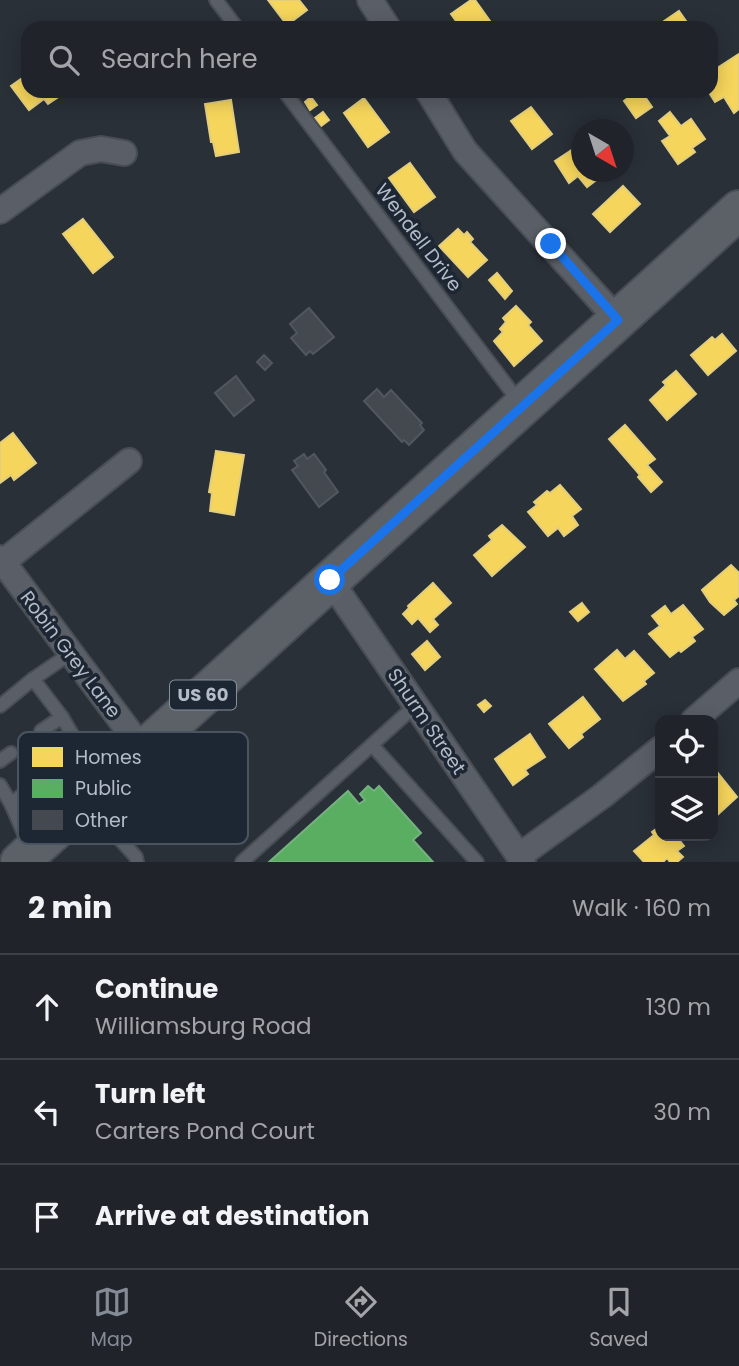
<!DOCTYPE html>
<meta charset="utf-8">
<style>
:root{--surface:#20242a;--page:#2d3036;--text:#f1f3f6;--muted:#a2a4a8;--line:#3d4147;--accent:#848b96}
body{margin:0;font-family:Poppins,sans-serif;background:var(--page);color:var(--text)}
.controls{position:absolute;right:21px;bottom:21px;display:grid;overflow:hidden;border-radius:14px;box-shadow:0 4px 18px #0003}
.controls button{width:63px;height:63px;display:grid;place-items:center;padding:0;border:0;border-bottom:2px solid var(--line);background:var(--surface);color:var(--text);font:35px sans-serif}
.compass{position:absolute;left:571px;top:119px;width:63px;height:63px;border-radius:50%;background:var(--surface);box-shadow:0 4px 18px #0003;rotate:141deg}
.stop{position:absolute;width:21px;height:21px;margin:-16px;border:5px solid #1a73e8;border-radius:50%;background:#fff}
.stop.end{background:#1a73e8;border-color:#fff;box-shadow:0 2px 7px #0008}
.list{margin:0;padding:0;list-style:none}
h2{display:flex;justify-content:space-between;align-items:center;height:91px;margin:0;padding:0 28px;font-size:30px}
h2 small{font-size:23px;font-weight:400;color:var(--muted)}
.list li{display:grid;grid-template-columns:46px 1fr auto;gap:21px;align-items:center;box-sizing:border-box;height:105px;padding:0 28px;border-top:2px solid var(--line)}
.list b{display:block;font-size:26px;white-space:nowrap}
.list p{margin:0;font-size:23px;white-space:nowrap;color:var(--muted)}
.list em{font-size:23px;font-style:normal;color:var(--muted)}
.icon{flex:none;width:38px;height:38px;fill:none;stroke:currentColor;stroke-width:2;stroke-linecap:round;stroke-linejoin:round}
.map{position:relative;flex:none;width:739px;height:862px;overflow:hidden}
.search{position:absolute;background:var(--surface);box-shadow:0 4px 18px #0003;left:21px;right:21px;top:21px;height:77px;display:flex;align-items:center;gap:18px;box-sizing:border-box;padding:0 24px;border-radius:21px;color:var(--muted);font-size:26px}
.sheet{height:406px;background:var(--surface)}
nav{display:flex;justify-content:space-around;align-items:center;box-sizing:border-box;height:98px;border-top:2px solid var(--line);background:var(--surface);font-size:19px;color:var(--muted)}
nav a{display:grid;justify-items:center;gap:4px}
nav .on{color:var(--accent)}
.map>svg:first-child{display:block}
</style>
<div class="map">
<svg width="739" height="862" viewBox="0 0 739 862">
<rect width="100%" height="100%" fill="#2a3038"/>
<g fill="#f6d55c" stroke="#e2ce7d" stroke-width="2">
<path d="M 268,0 L 299,0 L 307,10 L 287,25 Z"/>
<path d="M 471,0 L 475,0 L 495,28 L 461,28 L 451,14 Z"/>
<path d="M 679,11 L 691,28 L 654,28 Z"/>
<path d="M 739,54 L 739,109 L 734,113 L 724,97 L 715,102 L 708,91 L 711,91 L 711,72 Z"/>
<path d="M 28,74 L 28,91 L 66,92 L 48,104 L 44,99 L 29,110 L 11,86 Z"/>
<path d="M 637,91 L 641,91 L 652,107 L 636,118 L 624,101 Z"/>
<path d="M 311,97 L 317,105 L 310,110 L 305,102 Z"/>
<path d="M 364,98 L 389,132 L 368,147 L 344,113 Z"/>
<path d="M 231,100 L 239,152 L 216,156 L 213,142 L 211,142 L 205,104 Z"/>
<path d="M 531,107 L 552,134 L 532,149 L 511,121 Z"/>
<path d="M 323,112 L 329,120 L 321,126 L 315,118 Z"/>
<path d="M 670,112 L 681,126 L 691,119 L 705,139 L 692,148 L 695,152 L 678,164 L 662,141 L 670,136 L 659,121 Z"/>
<path d="M 582,143 L 582,172 L 607,172 L 587,187 L 578,176 L 569,183 L 555,161 Z"/>
<path d="M 410,163 L 435,197 L 414,212 L 389,178 Z"/>
<path d="M 623,186 L 640,204 L 610,232 L 593,214 Z"/>
<path d="M 83,219 L 113,257 L 93,273 L 63,234 Z"/>
<path d="M 458,229 L 464,235 L 467,232 L 473,239 L 470,242 L 487,260 L 468,277 L 439,246 Z"/>
<path d="M 497,273 L 512,291 L 505,299 L 489,280 Z"/>
<path d="M 516,306 L 531,322 L 528,325 L 542,341 L 514,366 L 494,341 L 503,332 L 500,329 L 506,322 L 503,318 Z"/>
<path d="M 722,334 L 736,351 L 708,375 L 691,355 L 712,337 L 715,340 Z"/>
<path d="M 676,371 L 696,394 L 667,420 L 650,400 L 666,385 L 663,382 Z"/>
<path d="M 625,425 L 655,459 L 647,465 L 662,482 L 651,492 L 638,477 L 640,475 L 609,439 Z"/>
<path d="M 13,433 L 36,463 L 14,480 L 11,475 L 0,483 L 0,443 Z"/>
<path d="M 216,451 L 244,455 L 234,515 L 210,511 L 212,493 L 209,492 Z"/>
<path d="M 560,485 L 581,509 L 572,516 L 578,525 L 564,536 L 558,528 L 548,536 L 528,512 L 537,505 L 534,502 L 547,491 L 550,493 Z"/>
<path d="M 502,525 L 525,547 L 492,576 L 474,555 L 492,540 L 489,536 Z"/>
<path d="M 731,565 L 739,573 L 739,596 L 734,600 L 737,604 L 724,615 L 710,602 L 702,590 Z"/>
<path d="M 433,583 L 451,603 L 433,619 L 438,625 L 430,632 L 418,618 L 412,624 L 403,614 L 409,608 L 408,606 Z"/>
<path d="M 582,603 L 589,612 L 578,621 L 570,612 Z"/>
<path d="M 683,605 L 703,629 L 692,637 L 695,641 L 681,652 L 679,650 L 670,657 L 649,634 L 660,626 L 652,616 L 665,606 L 671,614 Z"/>
<path d="M 427,641 L 440,657 L 425,670 L 412,654 Z"/>
<path d="M 617,650 L 625,659 L 634,651 L 654,673 L 644,681 L 646,684 L 623,701 L 595,669 Z"/>
<path d="M 583,697 L 600,719 L 581,734 L 583,737 L 569,748 L 549,724 Z"/>
<path d="M 485,700 L 491,706 L 484,712 L 478,705 Z"/>
<path d="M 530,734 L 545,757 L 525,770 L 528,774 L 513,785 L 495,759 Z"/>
<path d="M 718,773 L 737,797 L 713,819 L 713,778 Z"/>
<path d="M 660,826 L 660,836 L 676,836 L 684,846 L 677,851 L 683,857 L 677,862 L 670,862 L 667,858 L 663,862 L 644,862 L 634,851 L 654,835 L 652,832 Z"/>
</g>
<path fill="#5aae61" stroke="#75b280" stroke-width="2" d="M 368,786 L 374,791 L 379,786 L 421,833 L 413,840 L 433,862 L 269,862 L 348,791 L 359,804 L 365,800 L 360,794 Z"/>
<g fill="#444950" stroke="#52575f" stroke-width="2">
<path d="M 309,308 L 334,337 L 313,354 L 310,351 L 306,355 L 291,338 L 297,333 L 290,324 Z"/>
<path d="M 264,355 L 272,363 L 265,370 L 257,362 Z"/>
<path d="M 236,376 L 254,400 L 234,416 L 215,393 Z"/>
<path d="M 377,389 L 384,397 L 391,390 L 422,423 L 420,425 L 424,430 L 409,445 L 404,440 L 402,442 L 364,401 Z"/>
<path d="M 304,454 L 307,459 L 314,454 L 326,470 L 324,472 L 338,492 L 319,507 L 292,470 L 298,466 L 294,461 Z"/>
</g>
<g fill="none" stroke-linecap="round" stroke-linejoin="round">
<defs>
<g id="service">
<path d="M 216,0 L 237,28"/>
<path d="M 284,91 L 520,403"/>
<path d="M 33,679 L 71,653"/>
<path d="M 0,706 L 33,679 L 62,717 L 79,746 L 57,767 L 11,804 L 0,785"/>
<path d="M 41,731 L 62,717"/>
<path d="M 372,745 L 477,862"/>
<path d="M 0,761 L 11,753"/>
<path d="M 57,767 L 86,802 L 136,857 L 137,862"/>
<path d="M 11,804 L 29,845"/>
<path d="M 242,862 L 416,705"/>
</g>
<g id="minor">
<path d="M 370,0 L 388,28"/>
<path d="M 428,91 L 465,151 L 618,320"/>
<path d="M 0,211 L 80,153 L 101,149 L 124,153"/>
<path d="M 0,558 L 143,750"/>
<path d="M 3,562 L 129,461"/>
<path d="M 330,580 L 523,862"/>
<path d="M 694,720 L 739,681"/>
<path d="M 519,856 L 602,796 L 660,749"/>
</g>
<path id="primary" d="M 20,862 L 739,210"/>
</defs>
<use href="#service" stroke="#484c53" stroke-width="16"/>
<use href="#minor" stroke="#484c53" stroke-width="28"/>
<use href="#primary" stroke="#484c55" stroke-width="42"/>
<use href="#service" stroke="#5a5e66" stroke-width="12"/>
<use href="#minor" stroke="#5a5e66" stroke-width="24"/>
<use href="#primary" stroke="#5c6168" stroke-width="38"/>
</g>
<g fill="none" stroke-linecap="round" stroke-linejoin="round">
<path stroke="#1a73e8" stroke-width="9" d="M 330,580 L 618,320 L 551,244"/>
</g>
<g text-anchor="middle" stroke-width="7" stroke-linejoin="round" paint-order="stroke">
<rect fill="#1d2633" stroke="#878f9c" stroke-width="2" x="170" y="680.5" width="66" height="29" rx="5"/>
<g font-size="18" font-weight="bold" fill="#b4bcc9">
<text x="203" y="701">US 60</text>
</g>
<g font-size="19" fill="#b4bcc9" stroke="#1d2633">
<text transform="translate(419 237) rotate(53)" y="7">Wendell Drive</text>
<text transform="translate(71 654) rotate(53)" y="7">Robin Grey Lane</text>
<text transform="translate(427 721) rotate(56)" y="7">Shurm Street</text>
</g>
</g>
<rect x="18" y="732" width="230" height="112" rx="10" fill="#1d2633" stroke="#4a5360" stroke-width="2"/>
<rect x="32" y="747" width="31" height="20" fill="#f6d55c"/>
<rect x="32" y="779" width="31" height="19" fill="#5aae61"/>
<rect x="32" y="810" width="31" height="20" fill="#444950"/>
<g font-size="19" fill="#b4bcc9">
<text x="75" y="764">Homes</text>
<text x="75" y="795">Public</text>
<text x="75" y="827">Other</text>
</g>
</svg>
<div class="controls">
<button><svg class="icon" aria-label="locate" viewBox="0 0 24 24"><circle cx="12" cy="12" r="6"/><path d="M12 2v4M12 18v4M2 12h4M18 12h4"/></svg></button>
<button><svg class="icon" aria-label="layers" viewBox="0 0 24 24"><path d="M12 4l9 5-9 5-9-5zM3 14l9 5 9-5"/></svg></button>
</div>
<svg class="compass" viewBox="-18 -18 36 36"><path d="M0-13l5 13h-10z" fill="#e53935"/><path d="M0 13l5-13h-10z" fill="#a2a4a8"/></svg>
<div class="stop" style="left:330px;top:580px"></div>
<div class="stop end" style="left:551px;top:244px"></div>
<div class="search"><svg class="icon" aria-label="search" viewBox="0 0 24 24"><circle cx="10" cy="10" r="6"/><path d="M15 15l6 6"/></svg>Search here</div>
</div>
<section class="sheet">
<h2>2 min<small>Walk · 160 m</small></h2>
<ul class="list">
<li><svg class="icon" aria-label="ahead" viewBox="0 0 24 24"><path d="M12 20V5M6 11l6-6 6 6"/></svg><div><b>Continue</b><p>Williamsburg Road</p></div><em>130 m</em></li>
<li><svg class="icon" aria-label="left" viewBox="0 0 24 24"><path d="M17 20v-9H6M10 6l-5 5 5 5"/></svg><div><b>Turn left</b><p>Carters Pond Court</p></div><em>30 m</em></li>
<li><svg class="icon" aria-label="arrive" viewBox="0 0 24 24"><path d="M6 21V4h12l-3 4 3 4H6"/></svg><div><b>Arrive at destination</b></div></li>
</ul>
</section>
<nav>
<a class="on"><svg class="icon" aria-label="map" viewBox="0 0 24 24"><path d="M3 6l6-2 6 2 6-2v14l-6 2-6-2-6 2zM9 4v14M15 6v14"/></svg>Map</a>
<a><svg class="icon" aria-label="directions" viewBox="0 0 24 24"><path d="M12 3l9 9-9 9-9-9zM9 14v-3h6M13 9l2 2-2 2"/></svg>Directions</a>
<a><svg class="icon" aria-label="saved" viewBox="0 0 24 24"><path d="M7 4h10v16l-5-4-5 4z"/></svg>Saved</a>
</nav>
